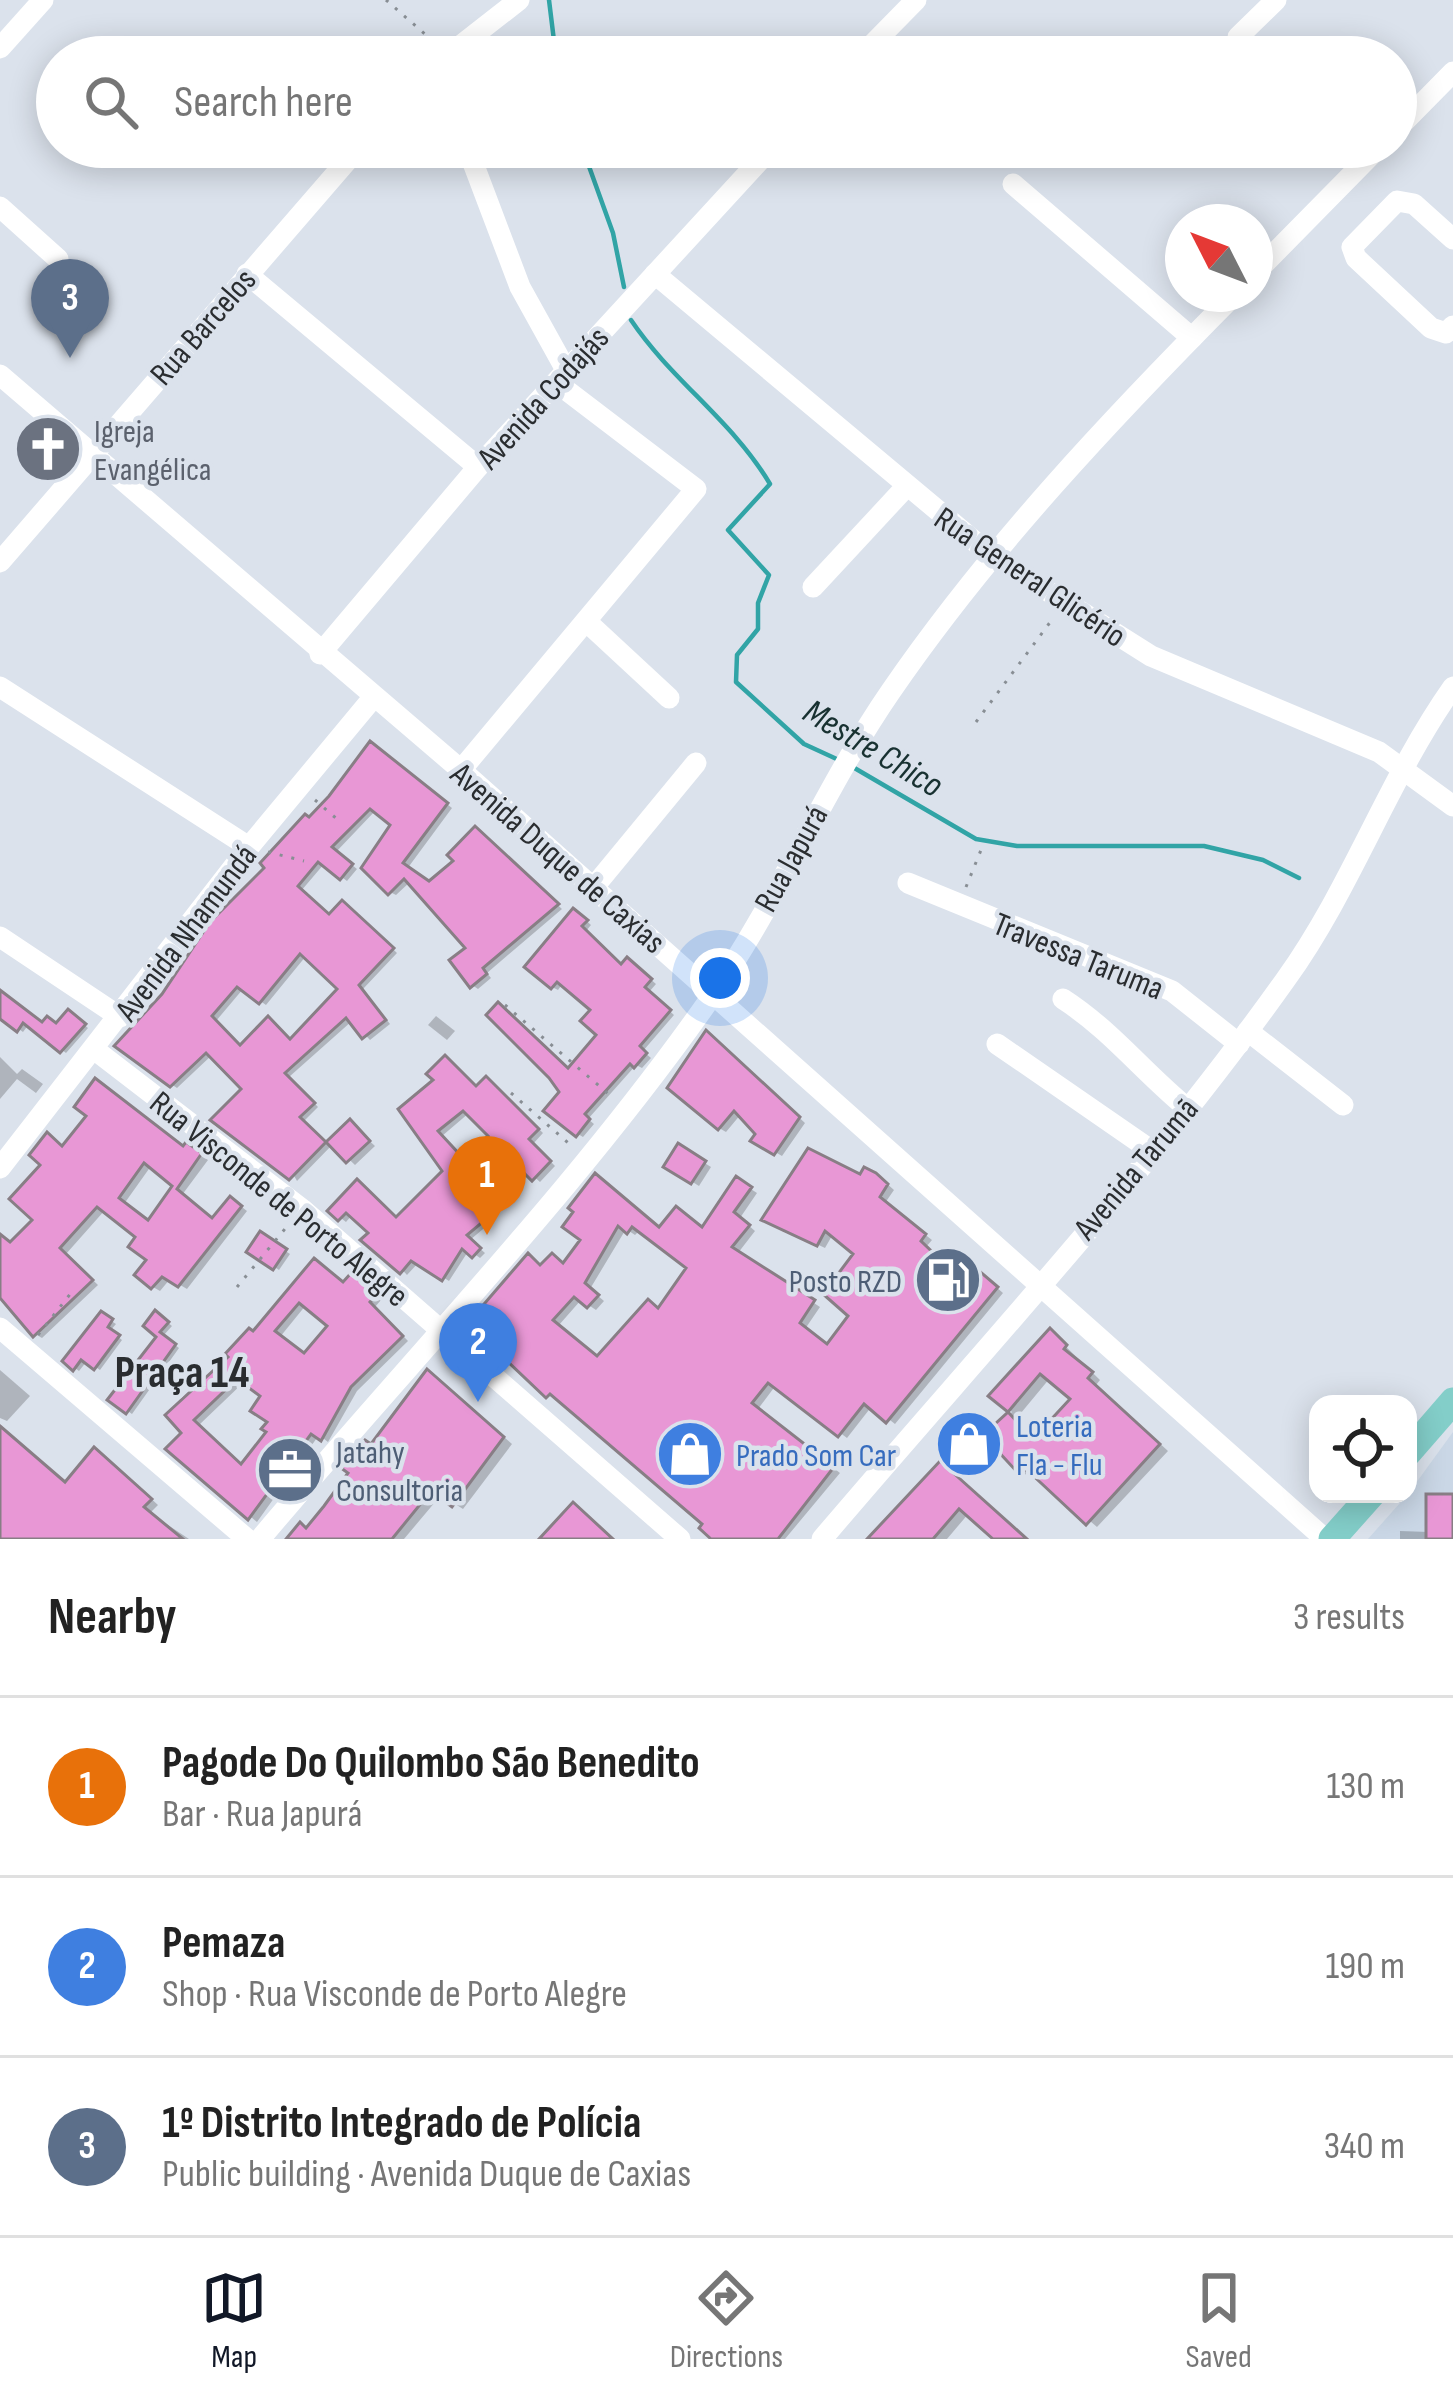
<!DOCTYPE html>
<meta charset="utf-8">
<style>
:root{--surface:#fff;--page:#f2f2f2;--text:#222;--muted:#767676;--line:#e0e0e0;--accent:#111827}
body{margin:0;font-family:"Sofia Sans Condensed",sans-serif;background:var(--page);color:var(--text)}
.controls{position:absolute;right:36px;bottom:36px;display:grid;overflow:hidden;border-radius:24px;box-shadow:0 6px 30px #0003}
.controls button{width:108px;height:108px;display:grid;place-items:center;padding:0;border:0;border-bottom:3px solid var(--line);background:var(--surface);color:var(--text);font:60px sans-serif}
.compass{position:absolute;left:1165px;top:204px;width:108px;height:108px;border-radius:50%;background:var(--surface);box-shadow:0 6px 30px #0003;rotate:312deg}
.you{position:absolute;left:720px;top:978px;width:42px;height:42px;margin:-30px;border:9px solid #fff;border-radius:50%;background:#1a73e8;box-shadow:0 0 0 18px #1a73e833}
.badge{display:grid;place-items:center;width:78px;height:78px;border-radius:50%;background:var(--accent);color:#fff;font-size:39px;font-weight:700}
.pin{position:absolute;translate:-50% -99px;filter:drop-shadow(0 3px 6px #0008)}
.pin::after{content:'';position:absolute;top:63px;width:42px;height:36px;background:inherit;clip-path:polygon(0 0,100% 0,50% 100%)}
.list{margin:0;padding:0;list-style:none}
h2{display:flex;justify-content:space-between;align-items:center;height:156px;margin:0;padding:0 48px;font-size:51px}
h2 small{font-size:39px;font-weight:400;color:var(--muted)}
.list li{display:grid;grid-template-columns:78px 1fr auto;gap:36px;align-items:center;box-sizing:border-box;height:180px;padding:0 48px;border-top:3px solid var(--line)}
.list b{display:block;font-size:45px;white-space:nowrap}
.list p{margin:0;font-size:39px;white-space:nowrap;color:var(--muted)}
.list em{font-size:39px;font-style:normal;color:var(--muted)}
.icon{flex:none;width:66px;height:66px;fill:none;stroke:currentColor;stroke-width:2;stroke-linecap:round;stroke-linejoin:round}
.map{position:relative;flex:none;width:1453px;height:1539px;overflow:hidden}
.search{position:absolute;background:var(--surface);box-shadow:0 6px 30px #0003;left:36px;right:36px;top:36px;height:132px;display:flex;align-items:center;gap:30px;box-sizing:border-box;padding:0 42px;border-radius:66px;color:var(--muted);font-size:45px}
.sheet{height:696px;background:var(--surface)}
nav{display:flex;justify-content:space-around;align-items:center;box-sizing:border-box;height:168px;border-top:3px solid var(--line);background:var(--surface);font-size:33px;color:var(--muted)}
nav a{display:grid;justify-items:center;gap:6px}
nav .on{color:var(--accent)}
.map>svg:first-child{display:block}
</style>
<div class="map">
<svg width="1453" height="1539" viewBox="0 0 1453 1539">
<rect width="100%" height="100%" fill="#dbe2ec"/>
<path fill="#cad7e6" d="M 1453,1432 L 1453,1539 L 1368,1539 L 1408,1494 Z"/>
<g fill="#0003" fill-rule="evenodd">
<path d="M 377,749 L 452,808 L 407,869 L 430,885 L 481,834 L 562,909 L 487,973 L 491,978 L 478,989 L 472,985 L 470,949 L 410,882 L 396,895 L 390,892 L 394,825 L 376,810 L 336,852 L 357,869 L 347,881 L 324,864 L 301,891 L 331,917 L 349,907 L 397,953 L 363,989 L 390,1024 L 370,1040 L 352,1021 L 289,1077 L 318,1107 L 304,1121 L 328,1144 L 350,1123 L 375,1146 L 355,1165 L 333,1144 L 297,1181 L 245,1089 L 212,1055 L 177,1088 L 171,1084 L 310,820 ZM 306,956 L 341,989 L 291,1042 L 242,1048 L 216,1021 L 243,989 L 266,1005 Z"/>
<path d="M 580,915 L 591,925 L 586,931 L 622,967 L 633,964 L 656,984 L 649,992 L 674,1015 L 643,1051 L 651,1058 L 642,1068 L 636,1065 L 588,1119 L 594,1124 L 583,1137 L 578,1134 L 570,1070 L 601,1034 L 594,1009 L 563,983 L 558,990 L 552,987 Z"/>
<path d="M 0,1000 L 43,1025 L 57,1026 L 73,1015 L 88,1028 L 66,1053 L 29,1024 L 23,1032 L 0,1016 Z"/>
<path d="M 436,1016 L 455,1031 L 447,1040 L 428,1025 Z"/>
<path d="M 713,1038 L 805,1123 L 782,1156 L 754,1140 L 759,1133 L 741,1114 L 726,1132 L 719,1128 Z"/>
<path d="M 0,1057 L 17,1074 L 22,1069 L 43,1084 L 36,1093 L 17,1079 L 0,1099 Z"/>
<path d="M 492,1083 L 543,1133 L 533,1144 L 555,1166 L 540,1182 L 519,1163 L 500,1178 L 489,1190 L 498,1199 L 487,1210 L 495,1219 L 470,1240 L 485,1253 L 480,1258 L 469,1250 L 449,1281 L 419,1262 L 407,1275 L 352,1215 L 346,1222 L 332,1211 L 397,1220 L 446,1171 L 402,1109 ZM 469,1113 L 492,1136 L 466,1162 L 442,1136 Z"/>
<path d="M 187,1146 L 208,1160 L 182,1195 L 213,1221 L 238,1204 L 247,1211 L 187,1289 L 170,1279 L 160,1291 L 153,1287 L 150,1260 L 139,1236 L 105,1210 L 66,1254 L 98,1285 L 42,1338 L 35,1334 L 0,1295 L 0,1245 L 11,1245 L 36,1219 L 64,1148 ZM 151,1166 L 176,1186 L 149,1223 L 124,1204 Z"/>
<path d="M 679,1147 L 711,1167 L 699,1186 L 667,1166 Z"/>
<path d="M 861,1178 L 884,1181 L 894,1190 L 885,1203 L 932,1240 L 926,1247 L 948,1267 L 965,1260 L 1003,1293 L 895,1424 L 872,1406 L 847,1438 L 776,1385 L 758,1409 L 840,1473 L 785,1539 L 715,1539 L 706,1524 L 558,1397 L 548,1395 L 542,1267 L 565,1265 L 584,1239 L 578,1211 L 661,1230 L 703,1230 L 737,1180 L 757,1193 L 740,1218 L 755,1231 L 738,1253 L 820,1307 L 805,1329 L 828,1347 L 852,1315 L 857,1253 L 833,1234 L 825,1248 L 772,1223 ZM 626,1229 L 635,1235 L 640,1230 L 690,1267 L 660,1311 L 599,1359 L 559,1325 L 581,1300 L 596,1310 L 604,1301 L 590,1289 Z"/>
<path d="M 261,1235 L 290,1254 L 279,1270 L 250,1251 Z"/>
<path d="M 314,1261 L 345,1284 L 359,1280 L 381,1300 L 375,1307 L 408,1341 L 357,1391 L 328,1442 L 319,1435 L 257,1522 L 170,1449 L 186,1433 L 170,1415 L 254,1335 ZM 306,1305 L 331,1326 L 305,1356 L 280,1337 ZM 245,1381 L 264,1395 L 271,1421 L 270,1432 L 243,1466 L 199,1425 Z"/>
<path d="M 102,1315 L 116,1324 L 110,1331 L 122,1340 L 100,1370 L 87,1361 L 79,1371 L 75,1368 Z"/>
<path d="M 161,1317 L 172,1326 L 163,1336 L 179,1348 L 132,1414 L 112,1400 L 160,1336 L 147,1325 Z"/>
<path d="M 1051,1332 L 1100,1380 L 1096,1385 L 1168,1451 L 1097,1527 L 1035,1474 L 1031,1478 L 1022,1472 L 987,1435 L 1012,1412 L 993,1395 ZM 1050,1378 L 1074,1399 L 1036,1441 L 1016,1419 Z"/>
<path d="M 0,1370 L 30,1396 L 7,1421 L 0,1418 Z"/>
<path d="M 437,1378 L 512,1444 L 463,1509 L 441,1495 L 404,1539 L 290,1539 L 308,1530 L 372,1447 Z"/>
<path d="M 0,1433 L 67,1484 L 103,1455 L 158,1505 L 150,1513 L 189,1539 L 0,1539 Z"/>
<path d="M 940,1464 L 1026,1539 L 997,1539 L 969,1513 L 947,1539 L 868,1539 Z"/>
<path d="M 1453,1497 L 1453,1539 L 1400,1539 L 1400,1531 L 1429,1532 Z"/>
</g>
<g fill="none" stroke-linecap="round" stroke-linejoin="round">
<g stroke="#31a4a6" stroke-width="4.5">
<path d="M 549,0 L 556,57"/>
<path d="M 582,147 L 613,233 L 624,287"/>
<path d="M 631,320 C 672,381 732,420 770,484 L 728,530 L 769,575 L 758,603 L 758,629 L 737,655 L 736,682 L 804,744 L 841,761"/>
<path d="M 851,766 L 976,839 L 1017,846 L 1204,846 L 1263,860 L 1299,878"/>
</g>
</g>
<g fill="#e897d5" stroke="#887e85" stroke-width="3" fill-rule="evenodd">
<path d="M 370,741 L 448,803 L 403,863 L 429,881 L 453,861 L 447,855 L 475,826 L 559,904 L 483,968 L 487,974 L 470,988 L 449,960 L 465,948 L 404,879 L 388,895 L 361,868 L 390,825 L 370,809 L 332,847 L 353,864 L 340,880 L 318,862 L 298,886 L 329,914 L 342,900 L 394,948 L 359,985 L 386,1020 L 362,1039 L 346,1018 L 285,1073 L 315,1103 L 300,1117 L 326,1142 L 289,1180 L 210,1120 L 241,1089 L 206,1053 L 170,1087 L 114,1046 L 162,994 L 210,922 L 264,868 L 260,863 L 305,814 L 309,817 L 329,796 ZM 300,954 L 337,989 L 290,1039 L 268,1016 L 240,1045 L 212,1016 L 237,987 L 259,1004 Z"/>
<path d="M 573,908 L 588,920 L 582,926 L 621,964 L 627,957 L 652,979 L 645,987 L 671,1010 L 640,1046 L 647,1053 L 634,1068 L 630,1064 L 585,1114 L 590,1119 L 576,1137 L 543,1111 L 559,1092 L 549,1078 L 486,1015 L 498,1002 L 568,1068 L 596,1035 L 580,1021 L 590,1010 L 557,982 L 551,989 L 524,967 Z"/>
<path d="M 0,990 L 42,1022 L 47,1016 L 56,1023 L 68,1009 L 86,1024 L 60,1053 L 23,1023 L 17,1032 L 0,1019 Z"/>
<path d="M 706,1030 L 800,1117 L 774,1155 L 750,1141 L 755,1134 L 734,1111 L 718,1130 L 667,1088 Z"/>
<path d="M 445,1055 L 476,1086 L 486,1076 L 539,1129 L 529,1139 L 551,1161 L 532,1181 L 512,1161 L 494,1175 L 485,1185 L 494,1195 L 483,1205 L 491,1215 L 467,1235 L 481,1248 L 472,1258 L 462,1249 L 442,1281 L 411,1261 L 400,1274 L 360,1240 L 368,1233 L 346,1213 L 338,1221 L 327,1211 L 357,1179 L 396,1217 L 442,1171 L 398,1109 L 433,1080 L 426,1074 ZM 463,1111 L 488,1136 L 464,1159 L 438,1131 Z"/>
<path d="M 95,1078 L 183,1146 L 186,1142 L 202,1153 L 177,1189 L 212,1218 L 230,1196 L 242,1206 L 178,1287 L 162,1277 L 151,1289 L 134,1275 L 146,1260 L 128,1247 L 135,1237 L 97,1207 L 60,1248 L 93,1280 L 33,1337 L 0,1298 L 0,1234 L 10,1242 L 32,1220 L 9,1199 L 40,1165 L 29,1155 L 47,1132 L 62,1146 L 86,1116 L 74,1107 ZM 144,1163 L 172,1186 L 148,1220 L 119,1198 Z"/>
<path d="M 350,1119 L 370,1141 L 346,1163 L 326,1142 Z"/>
<path d="M 678,1143 L 706,1161 L 691,1184 L 663,1167 Z"/>
<path d="M 808,1148 L 860,1174 L 864,1167 L 876,1173 L 888,1184 L 880,1197 L 926,1234 L 921,1241 L 946,1265 L 957,1252 L 998,1287 L 886,1423 L 864,1404 L 838,1437 L 768,1383 L 752,1403 L 834,1467 L 778,1539 L 711,1539 L 699,1528 L 702,1524 L 550,1394 L 546,1398 L 483,1338 L 488,1332 L 472,1318 L 528,1253 L 540,1265 L 552,1253 L 563,1263 L 580,1240 L 562,1227 L 573,1212 L 568,1208 L 595,1173 L 659,1227 L 676,1206 L 702,1227 L 736,1176 L 752,1187 L 734,1212 L 750,1225 L 732,1247 L 815,1300 L 800,1323 L 827,1344 L 848,1316 L 823,1294 L 853,1254 L 825,1231 L 817,1246 L 761,1220 ZM 618,1226 L 627,1234 L 632,1227 L 686,1268 L 658,1308 L 648,1299 L 597,1356 L 553,1320 L 574,1297 L 587,1308 L 599,1295 L 585,1283 Z"/>
<path d="M 260,1231 L 287,1249 L 273,1270 L 246,1252 Z"/>
<path d="M 314,1258 L 343,1282 L 352,1272 L 377,1294 L 370,1302 L 403,1336 L 351,1387 L 321,1441 L 311,1434 L 248,1520 L 165,1449 L 181,1433 L 165,1415 L 228,1357 L 225,1354 L 249,1328 L 253,1331 ZM 299,1303 L 327,1326 L 304,1353 L 275,1331 ZM 237,1379 L 260,1396 L 250,1411 L 267,1422 L 261,1429 L 266,1432 L 241,1464 L 194,1420 Z"/>
<path d="M 155,1310 L 169,1322 L 160,1332 L 176,1344 L 126,1414 L 107,1400 L 156,1337 L 143,1326 Z"/>
<path d="M 101,1311 L 113,1319 L 108,1327 L 120,1335 L 94,1370 L 81,1360 L 73,1371 L 62,1361 Z"/>
<path d="M 1050,1328 L 1067,1345 L 1064,1349 L 1093,1372 L 1088,1378 L 1160,1444 L 1086,1525 L 1026,1469 L 1020,1475 L 983,1435 L 1008,1412 L 988,1396 ZM 1040,1374 L 1070,1399 L 1033,1439 L 1008,1412 Z"/>
<path d="M 427,1369 L 504,1437 L 452,1507 L 431,1491 L 392,1539 L 286,1539 L 300,1522 L 306,1528 L 324,1506 L 348,1473 L 341,1468 L 365,1440 L 371,1444 Z"/>
<path d="M 0,1426 L 65,1482 L 94,1447 L 152,1499 L 144,1507 L 183,1539 L 0,1539 Z"/>
<path d="M 940,1461 L 1027,1539 L 993,1539 L 959,1509 L 933,1539 L 867,1539 Z"/>
<rect x="1426" y="1494" width="27" height="45"/>
<path d="M 573,1502 L 613,1539 L 539,1539 Z"/>
</g>
<g fill="none" stroke-linecap="round" stroke-linejoin="round">
<g stroke="#888e94" stroke-width="3" stroke-dasharray="3 9" stroke-linecap="butt">
<path d="M 386,0 L 434,42"/>
<path d="M 976,722 L 1054,617"/>
<path d="M 315,800 L 338,820"/>
<path d="M 268,852 L 304,861"/>
<path d="M 966,887 L 981,850"/>
<path d="M 505,1005 L 612,1097"/>
<path d="M 511,1093 L 573,1147"/>
<path d="M 237,1287 L 289,1224"/>
<path d="M 38,1335 L 71,1293"/>
</g>
<g stroke="#fff" stroke-width="21">
<path d="M 1238,37 L 1276,0"/>
<path d="M 0,48 L 43,0"/>
<path d="M 446,57 L 519,0"/>
<path d="M 860,57 L 916,0"/>
<path d="M 1396,130 L 1453,72"/>
<path d="M 467,147 L 520,287 L 566,370"/>
<path d="M 1013,184 L 1192,338"/>
<path d="M 0,207 L 58,259"/>
<path d="M 1453,239 L 1414,204 L 1397,201 L 1352,247 L 1356,258 L 1431,328 L 1446,333 L 1453,326"/>
<path d="M 1255,273 L 1379,147"/>
<path d="M 247,274 L 478,467"/>
<path d="M 655,274 L 991,555 L 1151,656 L 1379,752 L 1453,806"/>
<path d="M 0,375 L 461,770 L 1325,1539"/>
<path d="M 0,562 L 359,147"/>
<path d="M 813,587 L 905,488"/>
<path d="M 587,622 L 669,698"/>
<path d="M 320,654 L 478,467 L 772,147"/>
<path d="M 0,687 L 249,847"/>
<path d="M 461,770 L 696,489 L 557,383"/>
<path d="M 908,883 L 1172,991 L 1239,1044"/>
<path d="M 593,888 L 696,763"/>
<path d="M 0,937 L 120,1017"/>
<path d="M 1063,999 C 1111,1030 1143,1072 1187,1108"/>
<path d="M 1248,1031 L 1343,1105"/>
<path d="M 997,1044 L 1152,1151"/>
<path d="M 95,1050 L 302,1209 L 680,1539"/>
<path d="M 0,1168 L 249,847 L 372,699"/>
<path d="M 0,1328 L 247,1539"/>
<path d="M 260,1539 C 411,1359 577,1189 712,996 C 779,899 824,788 891,691 C 990,547 1112,418 1235,294"/>
<path d="M 822,1539 C 978,1355 1146,1176 1286,979 C 1352,887 1388,779 1453,687"/>
</g>
<g stroke="#83cec9" stroke-width="27">
<path d="M 1408,1453 L 1453,1401"/>
<path d="M 1332,1539 L 1372,1494"/>
</g>
</g>
<defs>
<symbol id="church-disc" viewBox="-11 -11 22 22"><circle r="9.5" fill="#6b7280" stroke="#dbe2ec"/><path d="M-1.2-6h2.4v3.5h3.3v2.4h-3.3V6h-2.4V-.1h-3.3v-2.4h3.3Z" fill="#fff"/></symbol>
<symbol id="fuel-disc" viewBox="-11 -11 22 22"><circle r="9.5" fill="#5c6f8a" stroke="#dbe2ec"/><path d="M-5.5-6h7V0h2V4h1.3V-2.5L3-4.5l.8-.8L6-3V5H2.5V1h-1V6h-7ZM-4.2-4.7v3.2H.2V-4.7Z" fill="#fff"/></symbol>
<symbol id="shop-disc" viewBox="-11 -11 22 22"><circle r="9.5" fill="#3f7fe0" stroke="#dbe2ec"/><path d="M-5-2.5h2.3a2.7 3.5 0 0 1 5.4 0H5L5.5 6h-11ZM-1.5-2.5h3a1.5 2.3 0 0 0-3 0Z" fill="#fff"/></symbol>
<symbol id="office-disc" viewBox="-11 -11 22 22"><circle r="9.5" fill="#5c6f8a" stroke="#dbe2ec"/><path d="M-6-3h4V-5.5h4V-3h4V5H-6ZM-1-4.5V-3h2v-1.5ZM-6 0V1H6V0Z" fill="#fff"/></symbol>
</defs>
<g fill-rule="evenodd">
<use href="#church-disc" x="10" y="411" width="76" height="76"/>
<use href="#fuel-disc" x="910" y="1242" width="76" height="76"/>
<use href="#shop-disc" x="931" y="1406" width="76" height="76"/>
<use href="#shop-disc" x="652" y="1416" width="76" height="76"/>
<use href="#office-disc" x="252" y="1432" width="76" height="76"/>
</g>
<g text-anchor="middle" stroke-width="9" stroke-linejoin="round" paint-order="stroke">
<g font-size="33" fill="#2a2d30" stroke="#dbe2ec">
<text transform="translate(202 326) rotate(-49)" y="12">Rua Barcelos</text>
<text transform="translate(542 397) rotate(-48)" y="12">Avenida Codajás</text>
<text transform="translate(1031 576) rotate(34)" y="12">Rua General Glicério</text>
<text transform="translate(559 857) rotate(41)" y="12">Avenida Duque de Caxias</text>
<text transform="translate(790 858) rotate(-61)" y="12">Rua Japurá</text>
<text transform="translate(185 932) rotate(-53)" y="12">Avenida Nhamundá</text>
<text transform="translate(1079 955) rotate(22)" y="12">Travessa Taruma</text>
<text transform="translate(1135 1168) rotate(-50)" y="12">Avenida Tarumã</text>
<text transform="translate(280 1198) rotate(39)" y="12">Rua Visconde de Porto Alegre</text>
</g>
<g font-size="33" fill="#5b616d" stroke="#dbe2ec" text-anchor="start">
<text x="94" y="442">Igreja<tspan x="94" dy="38">Evangélica</tspan></text>
</g>
<g font-size="33" fill="#4e5e75" stroke="#dbe2ec" text-anchor="end">
<text x="902" y="1292">Posto RZD</text>
<text x="336" y="1463" text-anchor="start">Jatahy<tspan x="336" dy="38">Consultoria</tspan></text>
</g>
<g font-size="33" fill="#366cbe" stroke="#dbe2ec" text-anchor="start">
<text x="1016" y="1437">Loteria<tspan x="1016" dy="38">Fla - Flu</tspan></text>
<text x="736" y="1466">Prado Som Car</text>
</g>
<g font-size="36" font-style="italic" fill="#183131" stroke="#dbe2ec">
<text transform="translate(874 747) rotate(31)" y="13">Mestre Chico</text>
</g>
<g font-size="45" font-weight="bold" fill="#2a2d30" stroke="#dbe2ec">
<text x="182" y="1387">Praça 14</text>
</g>
</g>
</svg>
<div class="controls">
<button><svg class="icon" aria-label="locate" viewBox="0 0 24 24"><circle cx="12" cy="12" r="6"/><path d="M12 2v4M12 18v4M2 12h4M18 12h4"/></svg></button>
</div>
<svg class="compass" viewBox="-18 -18 36 36"><path d="M0-13l5 13h-10z" fill="#e53935"/><path d="M0 13l5-13h-10z" fill="#767676"/></svg>
<div class="you"></div>
<div class="pin badge" style="left:487px;top:1235px;background:#e8710a">1</div>
<div class="pin badge" style="left:478px;top:1402px;background:#3f7fe0">2</div>
<div class="pin badge" style="left:70px;top:358px;background:#5c6f8a">3</div>
<div class="search"><svg class="icon" aria-label="search" viewBox="0 0 24 24"><circle cx="10" cy="10" r="6"/><path d="M15 15l6 6"/></svg>Search here</div>
</div>
<section class="sheet">
<h2>Nearby<small>3 results</small></h2>
<ul class="list">
<li><span class="badge" style="background:#e8710a">1</span><div><b>Pagode Do Quilombo São Benedito</b><p>Bar · Rua Japurá</p></div><em>130 m</em></li>
<li><span class="badge" style="background:#3f7fe0">2</span><div><b>Pemaza</b><p>Shop · Rua Visconde de Porto Alegre</p></div><em>190 m</em></li>
<li><span class="badge" style="background:#5c6f8a">3</span><div><b>1º Distrito Integrado de Polícia</b><p>Public building · Avenida Duque de Caxias</p></div><em>340 m</em></li>
</ul>
</section>
<nav>
<a class="on"><svg class="icon" aria-label="map" viewBox="0 0 24 24"><path d="M3 6l6-2 6 2 6-2v14l-6 2-6-2-6 2zM9 4v14M15 6v14"/></svg>Map</a>
<a><svg class="icon" aria-label="directions" viewBox="0 0 24 24"><path d="M12 3l9 9-9 9-9-9zM9 14v-3h6M13 9l2 2-2 2"/></svg>Directions</a>
<a><svg class="icon" aria-label="saved" viewBox="0 0 24 24"><path d="M7 4h10v16l-5-4-5 4z"/></svg>Saved</a>
</nav>
